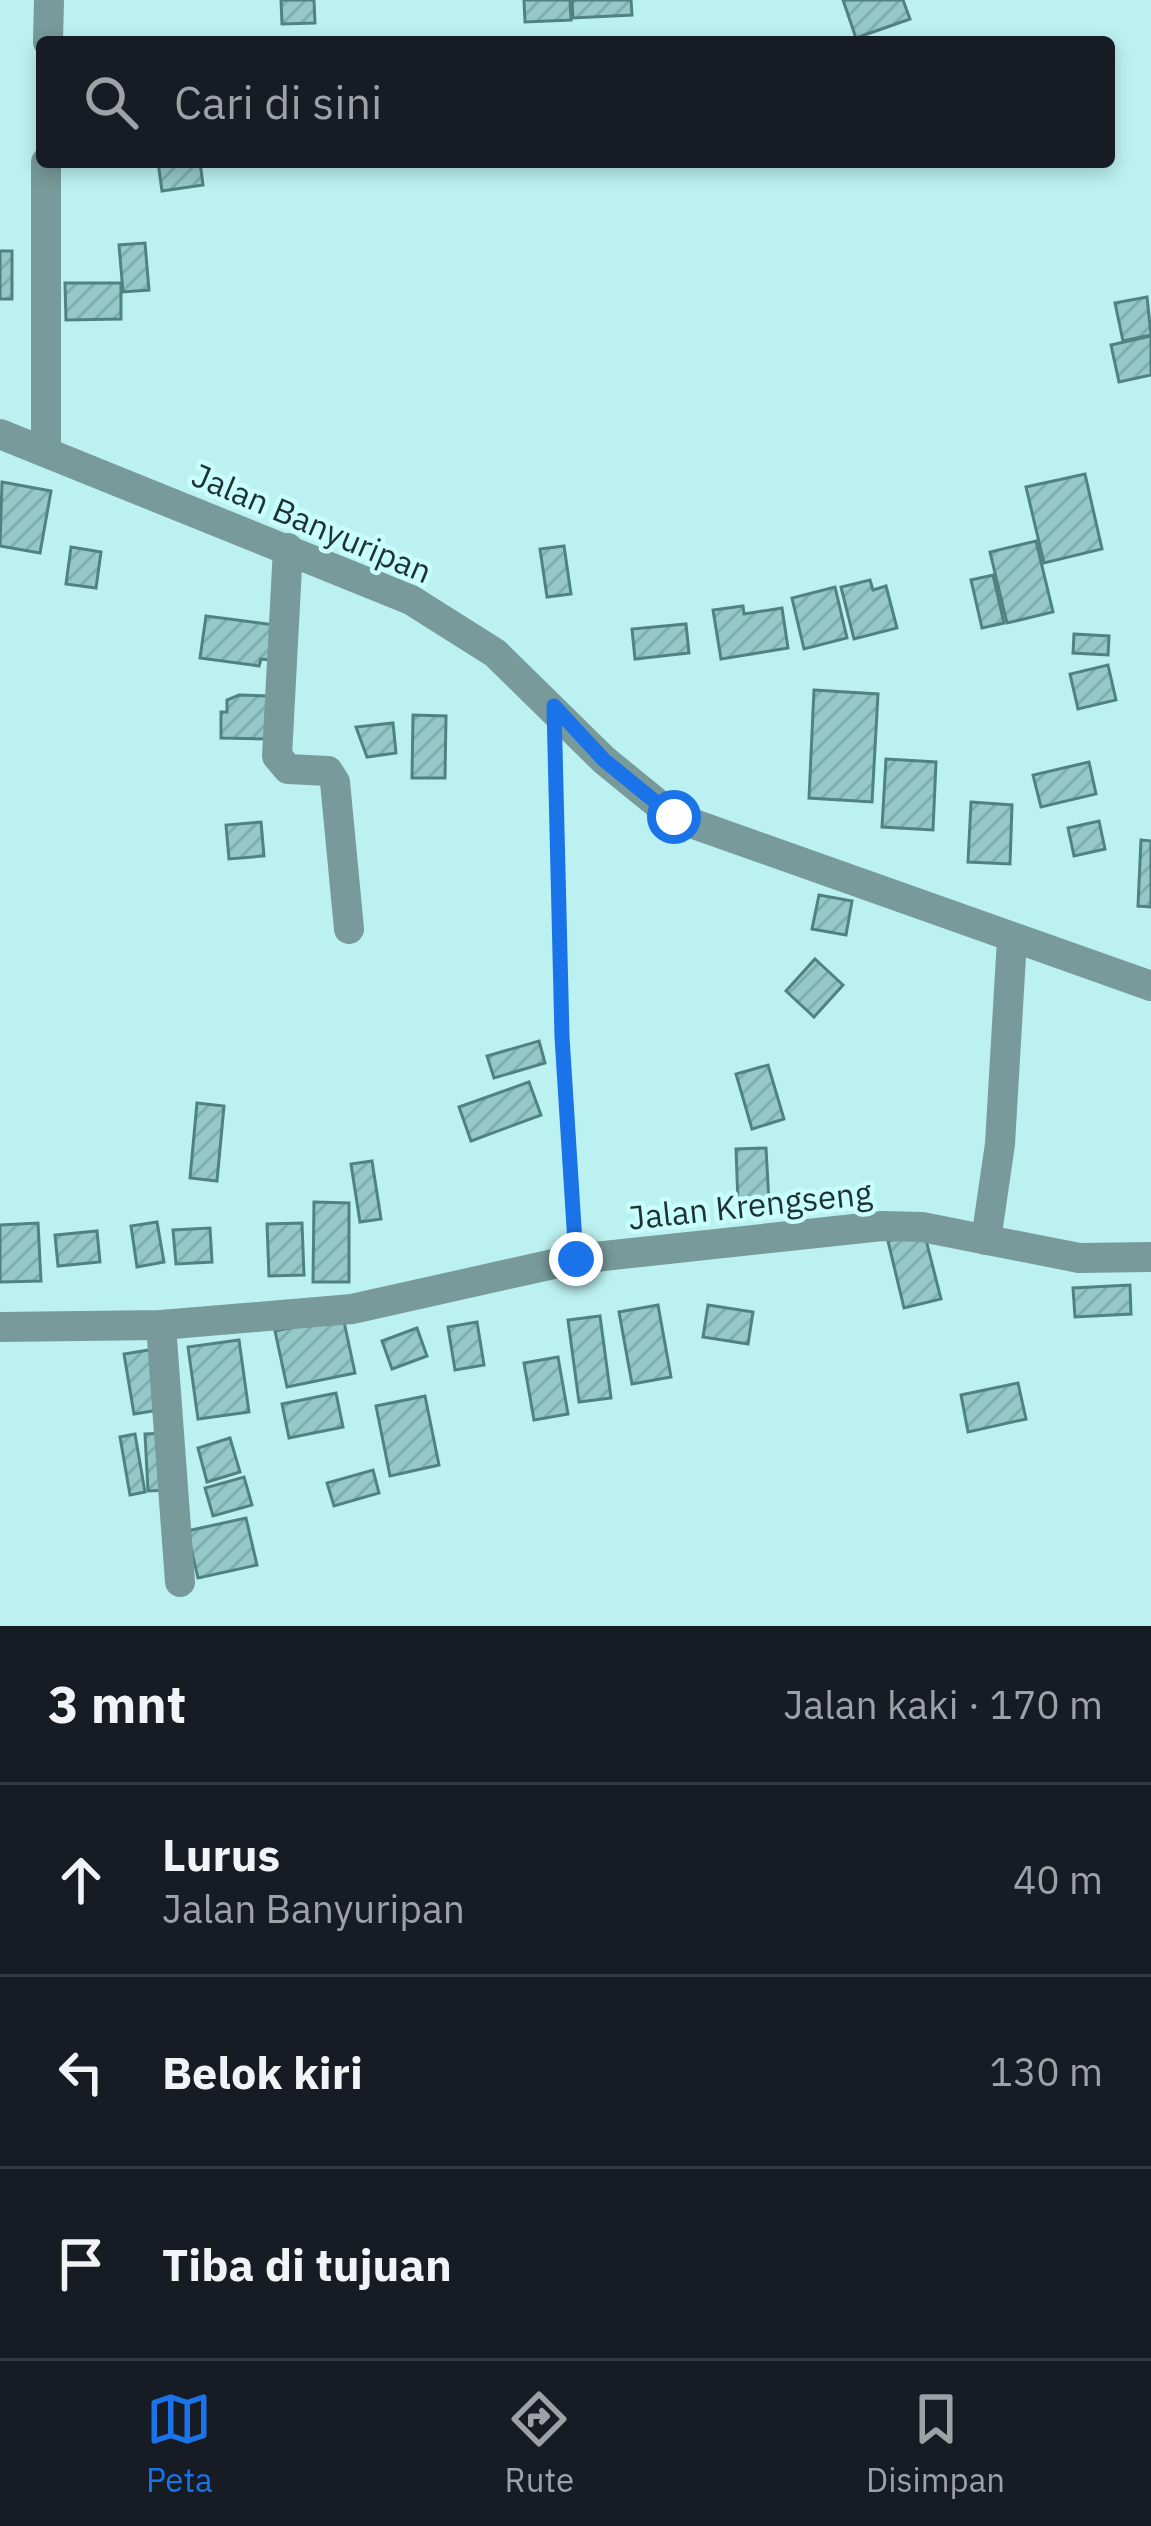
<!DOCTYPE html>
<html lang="id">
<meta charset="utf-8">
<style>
:root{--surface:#171b24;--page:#242831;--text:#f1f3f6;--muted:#9ea1a6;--line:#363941;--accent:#1a73e8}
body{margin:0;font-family:"IBM Plex Sans",sans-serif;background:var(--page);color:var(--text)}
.stop{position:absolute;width:36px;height:36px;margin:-27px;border:9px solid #1a73e8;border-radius:50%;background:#fff}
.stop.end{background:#1a73e8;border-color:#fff;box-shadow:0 3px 12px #0008}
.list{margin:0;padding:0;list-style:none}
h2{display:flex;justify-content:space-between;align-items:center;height:156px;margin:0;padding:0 48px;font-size:51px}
h2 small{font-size:39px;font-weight:400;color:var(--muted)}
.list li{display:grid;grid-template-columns:78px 1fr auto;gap:36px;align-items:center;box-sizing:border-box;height:192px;padding:0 48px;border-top:3px solid var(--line)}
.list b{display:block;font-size:45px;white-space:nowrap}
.list p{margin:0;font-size:39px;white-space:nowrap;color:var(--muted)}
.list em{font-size:39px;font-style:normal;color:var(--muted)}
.icon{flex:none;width:66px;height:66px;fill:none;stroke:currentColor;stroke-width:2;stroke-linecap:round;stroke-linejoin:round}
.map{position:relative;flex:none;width:1151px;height:1626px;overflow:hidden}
.search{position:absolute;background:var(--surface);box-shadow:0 6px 18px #0003;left:36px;right:36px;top:36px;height:132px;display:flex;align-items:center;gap:30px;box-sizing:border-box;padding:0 42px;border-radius:12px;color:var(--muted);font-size:45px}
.sheet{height:732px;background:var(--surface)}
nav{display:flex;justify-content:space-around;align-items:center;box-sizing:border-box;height:168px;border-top:3px solid var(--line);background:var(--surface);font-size:33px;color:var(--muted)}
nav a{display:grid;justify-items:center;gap:6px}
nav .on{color:var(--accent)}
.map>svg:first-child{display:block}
</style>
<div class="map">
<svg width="1151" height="1626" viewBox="0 0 1151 1626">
<defs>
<pattern id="building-hatch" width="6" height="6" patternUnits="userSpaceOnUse" patternTransform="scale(3)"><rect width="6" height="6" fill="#95c9c9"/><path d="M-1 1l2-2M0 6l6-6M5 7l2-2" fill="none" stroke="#80adad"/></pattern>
</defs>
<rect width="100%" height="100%" fill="#bcf1f1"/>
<g fill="url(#building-hatch)" stroke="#518282" stroke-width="3">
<path d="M 281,0 L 314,0 L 315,23 L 282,24 Z"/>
<path d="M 524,0 L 570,0 L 571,20 L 525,22 Z"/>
<path d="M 572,0 L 631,0 L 632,15 L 573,18 Z"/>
<path d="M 843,0 L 903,0 L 910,19 L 856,38 Z"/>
<path d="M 158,162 L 200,162 L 203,185 L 162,191 Z"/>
<path d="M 145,243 L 149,290 L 123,292 L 119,245 Z"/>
<rect x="0" y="251" width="12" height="48"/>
<path d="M 65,283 L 121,283 L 121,319 L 66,320 Z"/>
<path d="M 1147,297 L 1151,335 L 1123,341 L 1115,303 Z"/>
<path d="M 1151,336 L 1151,375 L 1119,382 L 1111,345 Z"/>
<path d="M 1085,474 L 1102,549 L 1044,563 L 1026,487 Z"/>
<path d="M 2,482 L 51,491 L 40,553 L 0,546 Z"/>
<path d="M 1036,541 L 1053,612 L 1007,623 L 990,552 Z"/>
<path d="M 564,546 L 571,594 L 547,597 L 540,549 Z"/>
<path d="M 71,547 L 101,552 L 96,588 L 66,584 Z"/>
<path d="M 993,575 L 1004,623 L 982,628 L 971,580 Z"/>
<path d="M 870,580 L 873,590 L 886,586 L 897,628 L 854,639 L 841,587 Z"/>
<path d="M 835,587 L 847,638 L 804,649 L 792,598 Z"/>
<path d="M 743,606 L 744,614 L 782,608 L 788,648 L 721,659 L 713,610 Z"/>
<path d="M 206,616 L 275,625 L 271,660 L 261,659 L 259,666 L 200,658 Z"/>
<path d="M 686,624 L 689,653 L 635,659 L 632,629 Z"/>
<path d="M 1074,634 L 1109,636 L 1108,655 L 1073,653 Z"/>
<path d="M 1108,665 L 1116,700 L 1078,709 L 1070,674 Z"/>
<path d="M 814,690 L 878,694 L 872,802 L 809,798 Z"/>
<path d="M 239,695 L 268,696 L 268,739 L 221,738 L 221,712 L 227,712 L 227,700 Z"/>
<path d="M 413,715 L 446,716 L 445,778 L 412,778 Z"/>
<path d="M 393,723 L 396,753 L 367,757 L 356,727 Z"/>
<path d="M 886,759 L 936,762 L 933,830 L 882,827 Z"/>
<path d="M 1089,762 L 1096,794 L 1041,807 L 1033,775 Z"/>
<path d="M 971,802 L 1012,805 L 1010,864 L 968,862 Z"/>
<path d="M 1099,821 L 1105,849 L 1074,856 L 1068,828 Z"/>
<path d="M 261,822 L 264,856 L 229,859 L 226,825 Z"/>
<path d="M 1141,840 L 1151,841 L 1151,907 L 1138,906 Z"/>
<path d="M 819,895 L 852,901 L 846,935 L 812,929 Z"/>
<path d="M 815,959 L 843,985 L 814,1017 L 786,991 Z"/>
<path d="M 539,1041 L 545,1063 L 494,1078 L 487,1056 Z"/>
<path d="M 768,1065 L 784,1119 L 752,1129 L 736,1074 Z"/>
<path d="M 529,1082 L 541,1115 L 471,1141 L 459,1107 Z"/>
<path d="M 197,1103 L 224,1106 L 217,1181 L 190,1178 Z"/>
<path d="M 766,1148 L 769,1202 L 738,1203 L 736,1149 Z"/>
<path d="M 372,1161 L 381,1219 L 360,1222 L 351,1164 Z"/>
<path d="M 314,1202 L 349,1203 L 349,1282 L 313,1282 Z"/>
<path d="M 157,1222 L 164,1262 L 137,1267 L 131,1226 Z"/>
<path d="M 38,1223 L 41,1281 L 0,1282 L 0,1225 Z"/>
<path d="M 302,1223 L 304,1275 L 269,1276 L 267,1224 Z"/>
<path d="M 210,1228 L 212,1262 L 176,1264 L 173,1230 Z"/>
<path d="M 97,1231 L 100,1262 L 58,1266 L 55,1235 Z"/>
<path d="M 924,1232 L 941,1299 L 904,1308 L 888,1241 Z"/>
<path d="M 1130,1285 L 1131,1314 L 1075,1317 L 1073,1288 Z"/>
<path d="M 658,1305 L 671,1377 L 632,1384 L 619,1312 Z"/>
<path d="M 708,1305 L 753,1312 L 748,1344 L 703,1337 Z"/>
<path d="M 600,1316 L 611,1398 L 579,1402 L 568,1320 Z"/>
<path d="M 343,1317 L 355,1373 L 287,1387 L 275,1331 Z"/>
<path d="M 477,1322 L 484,1365 L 455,1370 L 448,1327 Z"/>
<path d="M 417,1328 L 427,1356 L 392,1369 L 382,1341 Z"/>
<path d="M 239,1340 L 249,1412 L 198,1419 L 188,1347 Z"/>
<path d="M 155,1349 L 165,1409 L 134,1414 L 124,1354 Z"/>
<path d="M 558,1357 L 568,1414 L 534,1420 L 524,1363 Z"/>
<path d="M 1018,1383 L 1026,1419 L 968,1432 L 961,1395 Z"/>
<path d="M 336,1393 L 343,1427 L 289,1438 L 282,1404 Z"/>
<path d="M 425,1396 L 439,1465 L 390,1476 L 376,1406 Z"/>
<path d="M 167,1433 L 170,1490 L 148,1491 L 145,1434 Z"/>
<path d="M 135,1434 L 145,1492 L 130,1495 L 120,1437 Z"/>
<path d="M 230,1438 L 240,1472 L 207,1482 L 198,1448 Z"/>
<path d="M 373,1470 L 379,1493 L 334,1506 L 327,1483 Z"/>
<path d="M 244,1477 L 252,1505 L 213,1516 L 205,1488 Z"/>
<path d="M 246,1518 L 257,1565 L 198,1578 L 187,1531 Z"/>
</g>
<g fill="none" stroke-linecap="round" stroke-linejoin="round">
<path stroke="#8bb5b5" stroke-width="4.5" stroke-dasharray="6 9" stroke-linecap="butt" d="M 556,755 L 562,1037 L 574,1229"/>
<g stroke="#789a9a" stroke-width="30">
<path d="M 48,42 L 49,0"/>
<path d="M 46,162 L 46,452"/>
<path d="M 0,434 L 411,600 L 495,653 L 604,760 L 674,817 L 1151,986"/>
<path d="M 288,548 L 277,756 L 288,769 L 328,771 L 335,782 L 349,929"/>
<path d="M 986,1240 L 1000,1144 L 1012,939"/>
<path d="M 161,1325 L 180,1582"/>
<path d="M 0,1327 L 161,1325 L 352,1309 L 576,1259 L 882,1226 L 922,1227 L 1079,1258 L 1151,1257"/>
</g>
</g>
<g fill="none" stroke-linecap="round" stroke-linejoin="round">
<path stroke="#1a73e8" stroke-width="15" d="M 576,1259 L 562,1037 L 554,706 L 604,760 L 674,817"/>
</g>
<g text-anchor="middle" stroke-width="9" stroke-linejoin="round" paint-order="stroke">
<g font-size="33" fill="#1e3232" stroke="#c9fefe">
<text transform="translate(312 523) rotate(23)" y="12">Jalan Banyuripan</text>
<text transform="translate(750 1205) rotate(-6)" y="12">Jalan Krengseng</text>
</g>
</g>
</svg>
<div class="stop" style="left:674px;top:817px"></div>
<div class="stop end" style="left:576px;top:1259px"></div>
<div class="search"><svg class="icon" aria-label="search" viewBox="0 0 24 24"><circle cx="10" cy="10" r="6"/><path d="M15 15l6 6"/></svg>Cari di sini</div>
</div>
<section class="sheet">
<h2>3 mnt<small>Jalan kaki · 170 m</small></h2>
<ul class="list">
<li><svg class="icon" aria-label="ahead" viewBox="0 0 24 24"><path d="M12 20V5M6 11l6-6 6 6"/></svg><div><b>Lurus</b><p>Jalan Banyuripan</p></div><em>40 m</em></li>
<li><svg class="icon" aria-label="left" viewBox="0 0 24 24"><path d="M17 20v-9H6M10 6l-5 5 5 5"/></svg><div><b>Belok kiri</b></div><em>130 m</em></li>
<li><svg class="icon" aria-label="arrive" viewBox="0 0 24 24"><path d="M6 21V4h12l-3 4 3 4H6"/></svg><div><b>Tiba di tujuan</b></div></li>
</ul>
</section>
<nav>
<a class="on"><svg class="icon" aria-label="map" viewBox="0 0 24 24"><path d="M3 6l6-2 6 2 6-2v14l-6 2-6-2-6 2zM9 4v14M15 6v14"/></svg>Peta</a>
<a><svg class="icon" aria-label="directions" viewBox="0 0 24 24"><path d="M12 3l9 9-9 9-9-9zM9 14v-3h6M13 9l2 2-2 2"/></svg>Rute</a>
<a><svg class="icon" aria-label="saved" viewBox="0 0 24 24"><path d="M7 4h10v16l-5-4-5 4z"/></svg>Disimpan</a>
</nav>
